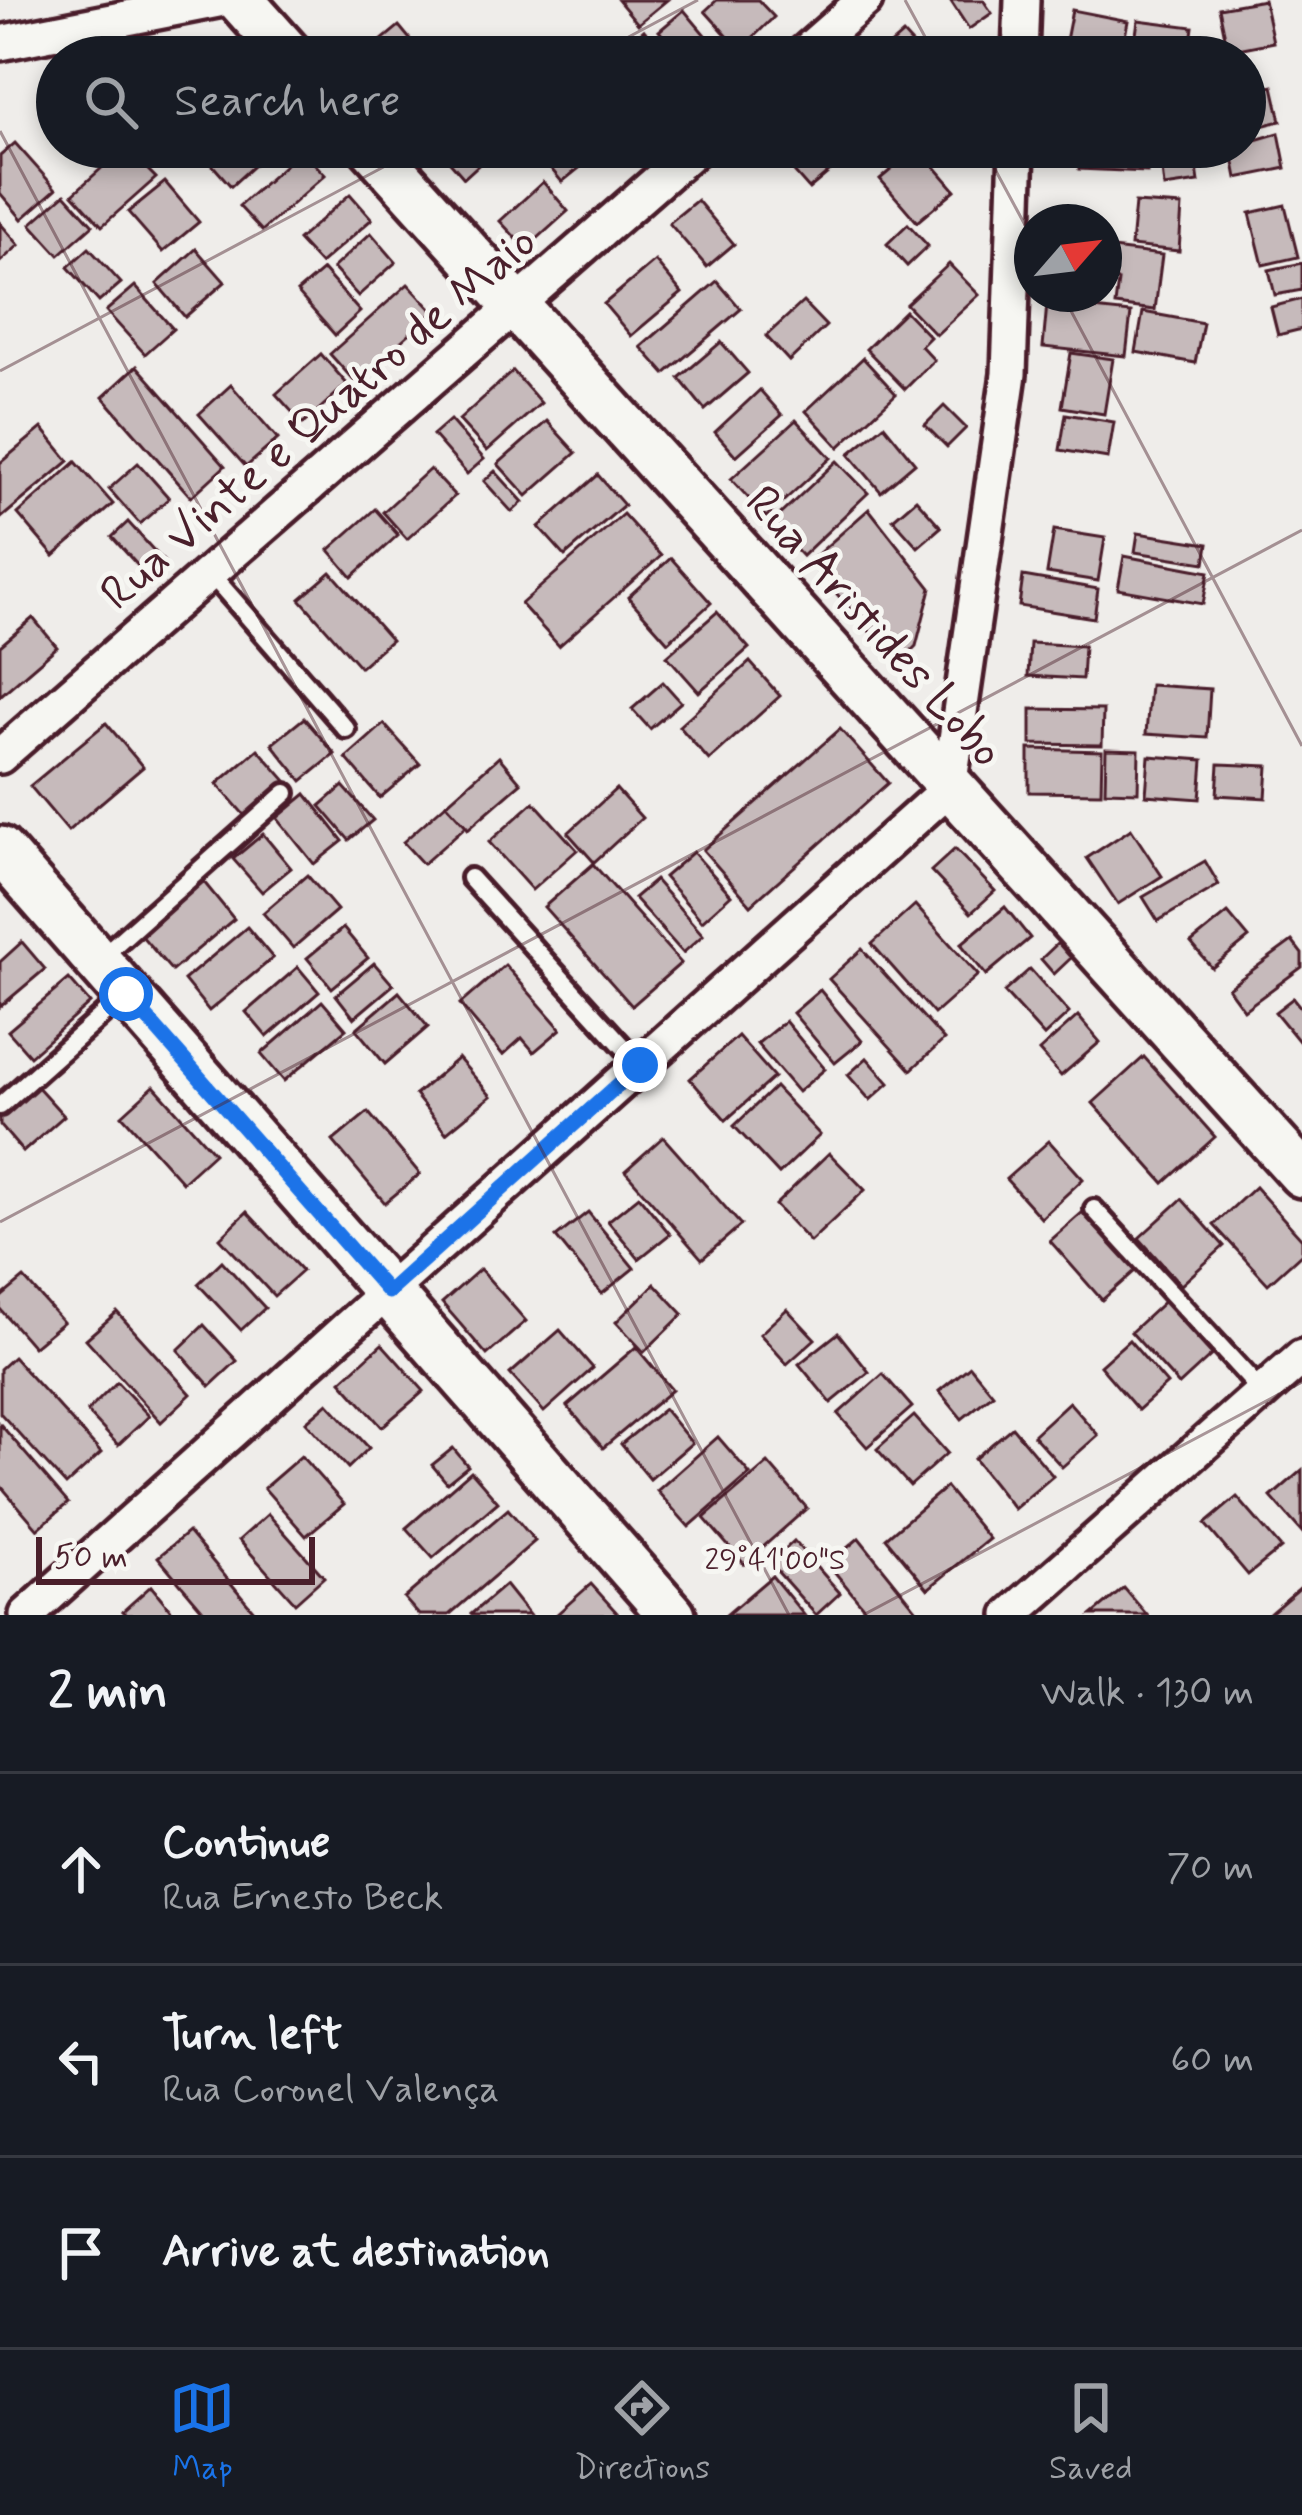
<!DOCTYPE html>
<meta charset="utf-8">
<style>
:root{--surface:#171b24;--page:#20242c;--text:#f1f3f6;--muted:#9ea1a6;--line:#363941;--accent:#1a73e8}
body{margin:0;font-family:Mynerve,sans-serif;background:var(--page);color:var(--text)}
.compass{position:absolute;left:1014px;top:204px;width:108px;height:108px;border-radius:50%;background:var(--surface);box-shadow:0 6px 18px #0003;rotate:62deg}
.scale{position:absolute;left:36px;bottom:30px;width:279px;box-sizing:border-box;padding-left:12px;border:6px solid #4a1f2b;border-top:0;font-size:33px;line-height:42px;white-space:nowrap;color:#4a1f2b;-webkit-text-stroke:9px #f6f6f2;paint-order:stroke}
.stop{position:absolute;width:36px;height:36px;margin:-27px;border:9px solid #1a73e8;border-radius:50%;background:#fff}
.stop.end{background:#1a73e8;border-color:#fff;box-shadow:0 3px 12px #0008}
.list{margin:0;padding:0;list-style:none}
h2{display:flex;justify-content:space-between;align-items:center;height:156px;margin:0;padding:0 48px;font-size:51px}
h2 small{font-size:39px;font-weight:400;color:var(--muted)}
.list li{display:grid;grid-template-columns:78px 1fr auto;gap:36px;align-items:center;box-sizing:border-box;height:192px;padding:0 48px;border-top:3px solid var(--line)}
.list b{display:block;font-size:45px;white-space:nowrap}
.list p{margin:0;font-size:39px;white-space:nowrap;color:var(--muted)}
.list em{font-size:39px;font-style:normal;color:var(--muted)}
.icon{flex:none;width:66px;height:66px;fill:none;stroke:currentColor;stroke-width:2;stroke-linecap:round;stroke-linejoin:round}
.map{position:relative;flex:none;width:1302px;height:1615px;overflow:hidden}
.search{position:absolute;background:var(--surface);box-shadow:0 6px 18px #0003;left:36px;right:36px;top:36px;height:132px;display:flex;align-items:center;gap:30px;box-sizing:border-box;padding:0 42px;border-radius:66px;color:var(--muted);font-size:45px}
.sheet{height:732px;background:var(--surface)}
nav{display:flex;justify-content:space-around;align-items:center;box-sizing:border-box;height:168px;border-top:3px solid var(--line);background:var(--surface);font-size:33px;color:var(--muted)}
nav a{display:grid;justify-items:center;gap:6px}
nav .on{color:var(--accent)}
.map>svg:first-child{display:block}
</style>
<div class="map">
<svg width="1302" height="1615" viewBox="0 0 1302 1615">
<rect width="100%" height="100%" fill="#efedea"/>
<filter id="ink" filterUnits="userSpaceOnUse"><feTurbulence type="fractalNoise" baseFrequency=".00833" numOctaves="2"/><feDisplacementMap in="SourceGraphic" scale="24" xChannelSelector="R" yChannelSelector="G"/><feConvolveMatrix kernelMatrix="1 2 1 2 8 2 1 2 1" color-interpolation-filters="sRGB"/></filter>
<g filter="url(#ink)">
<g fill="#c6babb" stroke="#4a1f2b" stroke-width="3">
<path d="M 618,0 L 667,0 L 638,24 Z"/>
<path d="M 717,0 L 758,0 L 774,17 L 740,50 L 705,11 Z"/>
<path d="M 950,0 L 983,0 L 992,13 L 969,29 Z"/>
<path d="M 1264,0 L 1273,42 L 1228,51 L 1219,8 Z"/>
<path d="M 684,10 L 716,48 L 705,57 L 681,57 L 659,31 Z"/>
<path d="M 1072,10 L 1128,21 L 1121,57 L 1063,56 Z"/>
<path d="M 1138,20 L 1193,27 L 1189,57 L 1133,57 Z"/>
<path d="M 399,26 L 424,56 L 368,57 L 365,54 Z"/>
<path d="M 644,30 L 666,57 L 612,57 Z"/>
<path d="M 903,34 L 924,57 L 880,54 Z"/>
<path d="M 1273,86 L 1281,121 L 1245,130 L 1245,93 Z"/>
<path d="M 1279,133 L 1286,168 L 1237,178 L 1231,147 Z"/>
<path d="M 15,143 L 56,189 L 22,219 L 0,193 L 0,156 Z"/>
<path d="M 125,147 L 156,178 L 102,226 L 73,194 Z"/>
<path d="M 146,147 L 186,147 L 164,167 Z"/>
<path d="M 205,147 L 274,147 L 231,186 L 200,151 Z"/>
<path d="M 451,147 L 498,147 L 464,178 L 443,154 Z"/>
<path d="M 542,147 L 576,147 L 588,161 L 562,182 L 537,152 Z"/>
<path d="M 772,147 L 817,147 L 835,167 L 809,189 Z"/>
<path d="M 918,147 L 955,190 L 917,222 L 880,179 Z"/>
<path d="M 1080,147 L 1148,147 L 1147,172 L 1079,169 Z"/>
<path d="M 1194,147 L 1199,182 L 1164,187 L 1160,151 Z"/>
<path d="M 302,150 L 325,175 L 262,231 L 239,206 Z"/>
<path d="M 165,182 L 199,222 L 163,252 L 128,212 Z"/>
<path d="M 543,182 L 568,211 L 526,249 L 500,221 Z"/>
<path d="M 65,194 L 93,225 L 59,255 L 31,224 Z"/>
<path d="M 350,194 L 372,219 L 320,264 L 298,240 Z"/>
<path d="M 697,200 L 734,244 L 707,267 L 669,223 Z"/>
<path d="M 1135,203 L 1182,206 L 1179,251 L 1131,246 Z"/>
<path d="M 1285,205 L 1298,257 L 1263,265 L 1250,213 Z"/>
<path d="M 0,223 L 19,245 L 0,262 Z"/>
<path d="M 908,224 L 928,246 L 907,266 L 887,244 Z"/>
<path d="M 371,233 L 396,262 L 358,296 L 333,268 Z"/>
<path d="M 89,248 L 121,283 L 99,302 L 68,267 Z"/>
<path d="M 1104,248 L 1162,255 L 1155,310 L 1115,305 L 1118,281 L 1104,280 Z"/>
<path d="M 196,249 L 225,282 L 185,317 L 157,284 Z"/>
<path d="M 655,261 L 682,293 L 631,336 L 604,304 Z"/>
<path d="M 1302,263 L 1302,290 L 1275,295 L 1269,270 Z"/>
<path d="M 949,264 L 979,295 L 936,335 L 906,304 Z"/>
<path d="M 323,270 L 360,312 L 335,335 L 297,292 Z"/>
<path d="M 717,281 L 741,309 L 665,374 L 641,347 Z"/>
<path d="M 408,284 L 434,312 L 355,382 L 330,354 Z"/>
<path d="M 135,286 L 173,329 L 145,354 L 106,311 Z"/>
<path d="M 1302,299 L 1302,329 L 1278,335 L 1271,307 Z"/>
<path d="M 803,302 L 826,326 L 789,361 L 766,336 Z"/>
<path d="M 1047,304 L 1131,313 L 1126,356 L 1043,347 Z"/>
<path d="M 905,311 L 930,337 L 921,346 L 934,360 L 905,389 L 866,349 Z"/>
<path d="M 1143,312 L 1203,323 L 1195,363 L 1136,352 Z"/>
<path d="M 721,342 L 748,373 L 705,410 L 679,378 Z"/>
<path d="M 1071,353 L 1113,359 L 1104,414 L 1062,407 Z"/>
<path d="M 321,354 L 347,384 L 303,424 L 276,394 Z"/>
<path d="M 863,358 L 896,394 L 839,447 L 806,411 Z"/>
<path d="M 137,366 L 225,466 L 191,497 L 103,397 Z"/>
<path d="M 513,371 L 541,403 L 487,451 L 459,420 Z"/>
<path d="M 231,385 L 278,439 L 246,467 L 199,414 Z"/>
<path d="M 760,390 L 782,415 L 736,456 L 715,432 Z"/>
<path d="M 944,406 L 966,428 L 947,447 L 925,425 Z"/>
<path d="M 1066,414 L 1114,422 L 1108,458 L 1060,450 Z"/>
<path d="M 450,420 L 484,459 L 467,474 L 433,435 Z"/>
<path d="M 796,420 L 831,458 L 766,517 L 731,479 Z"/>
<path d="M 547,421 L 576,453 L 527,496 L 498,464 Z"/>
<path d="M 884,425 L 915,463 L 881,492 L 849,454 Z"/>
<path d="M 42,428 L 69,461 L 0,519 L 0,463 Z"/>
<path d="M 837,461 L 868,493 L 802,556 L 771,523 Z"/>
<path d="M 76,462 L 113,504 L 54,556 L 18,514 Z"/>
<path d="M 138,463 L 169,498 L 140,524 L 109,489 Z"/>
<path d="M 430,469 L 455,496 L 407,539 L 383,512 Z"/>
<path d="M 495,471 L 523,502 L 512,512 L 484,481 Z"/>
<path d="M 598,475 L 624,505 L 565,556 L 539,527 Z"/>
<path d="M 916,499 L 941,527 L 918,547 L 893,519 Z"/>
<path d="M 375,509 L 398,535 L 352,577 L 329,550 Z"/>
<path d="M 869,509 L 931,588 L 916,646 L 898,664 L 809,562 Z"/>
<path d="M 623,514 L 661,556 L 559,646 L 521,604 Z"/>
<path d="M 128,522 L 165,563 L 149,578 L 112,537 Z"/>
<path d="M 1054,530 L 1105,538 L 1098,581 L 1047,573 Z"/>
<path d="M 1138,533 L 1208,544 L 1205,563 L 1135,552 Z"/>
<path d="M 1124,556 L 1209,572 L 1203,604 L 1118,589 Z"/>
<path d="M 671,558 L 711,603 L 668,642 L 628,597 Z"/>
<path d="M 331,572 L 391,640 L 360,667 L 300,599 Z"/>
<path d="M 1023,576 L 1098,589 L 1094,618 L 1019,606 Z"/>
<path d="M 717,612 L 749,648 L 699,692 L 667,656 Z"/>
<path d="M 33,618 L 57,647 L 0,696 L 0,646 Z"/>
<path d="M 1030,643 L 1084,646 L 1082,679 L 1028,676 Z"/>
<path d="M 750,662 L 780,696 L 709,760 L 679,726 Z"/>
<path d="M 663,682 L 681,702 L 650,729 L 632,709 Z"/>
<path d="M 1150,685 L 1210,689 L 1207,738 L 1146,734 Z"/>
<path d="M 1031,709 L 1103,710 L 1102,745 L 1031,744 Z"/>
<path d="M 304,718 L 335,754 L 302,781 L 272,744 Z"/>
<path d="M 106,723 L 143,767 L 68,831 L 30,786 Z"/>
<path d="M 384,724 L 420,764 L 380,798 L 346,758 Z"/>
<path d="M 840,729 L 888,783 L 751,905 L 703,850 Z"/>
<path d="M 258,749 L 287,782 L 246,817 L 217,784 Z"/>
<path d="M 1029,749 L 1102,751 L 1101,793 L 1029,792 Z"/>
<path d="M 1106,749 L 1139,750 L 1138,792 L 1105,791 Z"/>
<path d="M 1149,756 L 1203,760 L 1200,799 L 1146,795 Z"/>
<path d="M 499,757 L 521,783 L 468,829 L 446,804 Z"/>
<path d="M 1219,764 L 1268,766 L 1266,798 L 1217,795 Z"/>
<path d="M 343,786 L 373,820 L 349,840 L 320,806 Z"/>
<path d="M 616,789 L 642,818 L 594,862 L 568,833 Z"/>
<path d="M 306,794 L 343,841 L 314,864 L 277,818 Z"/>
<path d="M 534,802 L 577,850 L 532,890 L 489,842 Z"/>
<path d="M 446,804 L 466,826 L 423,864 L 403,842 Z"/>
<path d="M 1131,829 L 1162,876 L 1118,904 L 1087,858 Z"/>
<path d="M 263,834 L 291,868 L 262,892 L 233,859 Z"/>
<path d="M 955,849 L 995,891 L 971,913 L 931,871 Z"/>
<path d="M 693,852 L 731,895 L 702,921 L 664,877 Z"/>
<path d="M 1205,861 L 1219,885 L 1158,921 L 1143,897 Z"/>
<path d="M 593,864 L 681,963 L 632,1006 L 544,907 Z"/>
<path d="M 307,875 L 337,910 L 293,948 L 263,913 Z"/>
<path d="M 655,880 L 703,935 L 683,953 L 634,898 Z"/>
<path d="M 203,881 L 234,919 L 172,971 L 140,934 Z"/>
<path d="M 915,905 L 978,975 L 934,1014 L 872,944 Z"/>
<path d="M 1005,907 L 1030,938 L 986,975 L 961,944 Z"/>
<path d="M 1228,913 L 1249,938 L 1212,968 L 1191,943 Z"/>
<path d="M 247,927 L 273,958 L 209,1011 L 184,980 Z"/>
<path d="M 343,928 L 368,958 L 332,988 L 307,958 Z"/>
<path d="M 1292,941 L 1302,954 L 1302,967 L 1244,1010 L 1228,988 Z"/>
<path d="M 22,942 L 45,969 L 0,1007 L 0,962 Z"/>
<path d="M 1058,943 L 1071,958 L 1054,974 L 1041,959 Z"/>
<path d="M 862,949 L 944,1040 L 911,1070 L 829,979 Z"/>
<path d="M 374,963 L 393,985 L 354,1018 L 336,995 Z"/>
<path d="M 505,965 L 561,1029 L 534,1052 L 522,1038 L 503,1055 L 460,1004 Z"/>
<path d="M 298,967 L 319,992 L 267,1037 L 246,1012 Z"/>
<path d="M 1030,969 L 1069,1013 L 1044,1036 L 1004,992 Z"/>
<path d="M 69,979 L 90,1003 L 30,1056 L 8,1031 Z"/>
<path d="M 820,990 L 862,1041 L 835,1063 L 793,1013 Z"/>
<path d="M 399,992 L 428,1027 L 385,1064 L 356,1029 Z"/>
<path d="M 1293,998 L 1302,1009 L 1302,1045 L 1275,1012 Z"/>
<path d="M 322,1001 L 346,1029 L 284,1081 L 261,1054 Z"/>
<path d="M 1078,1016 L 1100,1042 L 1061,1076 L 1039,1051 Z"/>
<path d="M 785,1021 L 825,1069 L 798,1092 L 757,1044 Z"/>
<path d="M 738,1036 L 774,1077 L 726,1120 L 690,1079 Z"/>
<path d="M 1144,1057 L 1215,1137 L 1164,1183 L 1093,1103 Z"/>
<path d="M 458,1058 L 491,1096 L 446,1133 L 415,1095 Z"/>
<path d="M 867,1058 L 889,1083 L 870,1100 L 848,1075 Z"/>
<path d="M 36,1085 L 64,1116 L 23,1152 L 0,1125 L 0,1116 Z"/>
<path d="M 154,1086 L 214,1153 L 182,1182 L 122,1115 Z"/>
<path d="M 775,1087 L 820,1135 L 779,1174 L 734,1126 Z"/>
<path d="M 368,1112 L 420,1174 L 385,1203 L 333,1141 Z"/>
<path d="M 663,1137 L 741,1225 L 702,1259 L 625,1171 Z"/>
<path d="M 1049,1141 L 1083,1179 L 1041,1218 L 1006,1179 Z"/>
<path d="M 829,1153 L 865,1190 L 810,1242 L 775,1205 Z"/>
<path d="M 1255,1187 L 1302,1239 L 1302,1253 L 1268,1284 L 1214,1225 Z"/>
<path d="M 639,1196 L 670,1234 L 639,1259 L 608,1221 Z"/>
<path d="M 1182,1199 L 1224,1246 L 1181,1285 L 1139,1238 Z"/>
<path d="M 1084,1211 L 1136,1270 L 1102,1300 L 1050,1241 Z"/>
<path d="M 247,1212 L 302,1271 L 274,1296 L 220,1238 Z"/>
<path d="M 588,1212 L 634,1268 L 602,1294 L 556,1237 Z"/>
<path d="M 222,1261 L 265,1308 L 241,1330 L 198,1284 Z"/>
<path d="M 480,1269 L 526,1321 L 487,1355 L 442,1303 Z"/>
<path d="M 24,1278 L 63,1322 L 33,1347 L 0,1309 L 0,1298 Z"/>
<path d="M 655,1284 L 683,1314 L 644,1352 L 616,1322 Z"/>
<path d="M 1168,1298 L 1216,1351 L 1179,1385 L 1131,1332 Z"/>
<path d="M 787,1309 L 815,1339 L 787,1364 L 760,1334 Z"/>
<path d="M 117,1312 L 191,1394 L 161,1422 L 86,1339 Z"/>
<path d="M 204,1325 L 237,1361 L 210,1386 L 178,1350 Z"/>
<path d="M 560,1330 L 593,1368 L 544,1412 L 510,1374 Z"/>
<path d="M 838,1333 L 869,1372 L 831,1403 L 799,1364 Z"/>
<path d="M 1129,1340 L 1167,1384 L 1138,1410 L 1100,1366 Z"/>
<path d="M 382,1344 L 424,1391 L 382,1427 L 341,1381 Z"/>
<path d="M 636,1347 L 672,1390 L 603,1448 L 567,1406 Z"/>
<path d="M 13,1357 L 101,1453 L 66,1485 L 0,1413 L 0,1369 Z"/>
<path d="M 970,1366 L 993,1394 L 962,1419 L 939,1391 Z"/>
<path d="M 883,1374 L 912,1407 L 867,1447 L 838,1414 Z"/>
<path d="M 117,1382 L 149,1416 L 118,1445 L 87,1412 Z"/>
<path d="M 1069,1402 L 1098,1435 L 1062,1467 L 1033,1435 Z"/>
<path d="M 328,1403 L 369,1448 L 348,1468 L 306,1422 Z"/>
<path d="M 664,1409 L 692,1443 L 650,1479 L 621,1444 Z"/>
<path d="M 914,1416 L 947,1453 L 910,1486 L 877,1449 Z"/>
<path d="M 0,1424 L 68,1503 L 38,1529 L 0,1485 Z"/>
<path d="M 1012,1427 L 1053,1476 L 1014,1509 L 974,1459 Z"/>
<path d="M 718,1437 L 750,1474 L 689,1527 L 657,1491 Z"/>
<path d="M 453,1448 L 468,1466 L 447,1483 L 432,1465 Z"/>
<path d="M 301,1456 L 344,1504 L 306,1536 L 264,1488 Z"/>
<path d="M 768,1463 L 807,1508 L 744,1564 L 704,1518 Z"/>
<path d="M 1302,1470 L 1302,1532 L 1271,1497 Z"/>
<path d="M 471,1471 L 498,1502 L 433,1558 L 406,1528 Z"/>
<path d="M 946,1487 L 989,1539 L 928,1589 L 886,1538 Z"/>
<path d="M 1237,1497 L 1281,1548 L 1248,1575 L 1205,1524 Z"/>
<path d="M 508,1509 L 535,1541 L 449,1615 L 419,1615 L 404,1598 Z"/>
<path d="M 268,1514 L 324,1577 L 295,1603 L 239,1540 Z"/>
<path d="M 188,1532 L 255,1612 L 252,1615 L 207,1615 L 158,1557 Z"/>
<path d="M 859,1538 L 917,1610 L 911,1615 L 870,1615 L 828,1564 Z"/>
<path d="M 794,1541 L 840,1593 L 816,1615 L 770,1563 Z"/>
<path d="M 772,1576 L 804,1615 L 726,1615 Z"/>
<path d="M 591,1584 L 619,1615 L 556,1615 Z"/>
<path d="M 505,1585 L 529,1615 L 472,1615 L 471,1614 Z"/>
<path d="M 151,1586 L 175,1615 L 127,1615 L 123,1611 Z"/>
<path d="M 1302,1586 L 1302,1615 L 1268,1615 Z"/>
<path d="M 1124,1588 L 1147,1615 L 1092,1615 Z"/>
</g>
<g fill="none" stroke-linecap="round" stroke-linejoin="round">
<defs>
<g id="lane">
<path d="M 210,573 L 346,729"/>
<path d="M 470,878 L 640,1065"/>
<path d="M 98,960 L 286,793"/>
<path d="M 0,1106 L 125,995"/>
<path d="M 1094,1209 L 1262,1392"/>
</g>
<g id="street">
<path d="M 0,43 L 218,0"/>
<path d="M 800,57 L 865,0"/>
<path d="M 1020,57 L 1022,0"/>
<path d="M 0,756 L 697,147"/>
<path d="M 27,1615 L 949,788 L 1009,374 L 1017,147"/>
<path d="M 1011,1615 L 1302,1357"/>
</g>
<g id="secondary">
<path d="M 240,0 L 291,57"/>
<path d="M 372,147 L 1302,1174"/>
<path d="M 0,850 L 672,1615"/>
</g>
</defs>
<use href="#lane" stroke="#4a1f2b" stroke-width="26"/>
<use href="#street" stroke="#4a1f2b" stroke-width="42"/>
<use href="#secondary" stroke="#4a1f2b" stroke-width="54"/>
<use href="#lane" stroke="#f6f6f2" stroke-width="16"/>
<use href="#street" stroke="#f6f6f2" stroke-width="33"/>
<use href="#secondary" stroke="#f6f6f2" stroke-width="45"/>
</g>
</g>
<g fill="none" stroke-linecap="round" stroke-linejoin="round" filter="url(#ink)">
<path stroke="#1a73e8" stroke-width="15" d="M 126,994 L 388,1292 L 640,1065"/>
</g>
<path fill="none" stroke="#4a1f2b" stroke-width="3" stroke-opacity="0.45" d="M 905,0 L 936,57M 591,57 L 698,0M 0,131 L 789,1615M 983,147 L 1032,238M 1062,294 L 1302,746M 0,371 L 421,147M 0,1222 L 1302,530M 863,1615 L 1302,1382"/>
<g text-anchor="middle" stroke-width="10" stroke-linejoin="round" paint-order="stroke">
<g font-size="48" fill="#4a1f2b" stroke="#f6f6f2">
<text transform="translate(317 416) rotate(-41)" y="17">Rua Vinte e Quatro de Maio</text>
<text transform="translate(876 625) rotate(48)" y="17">Rua Aristides Lobo</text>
</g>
</g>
<g font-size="30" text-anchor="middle" fill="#4a1f2b" stroke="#f6f6f2" stroke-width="10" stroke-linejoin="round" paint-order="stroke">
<text x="775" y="1569">29°41'00"S</text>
</g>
</svg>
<svg class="compass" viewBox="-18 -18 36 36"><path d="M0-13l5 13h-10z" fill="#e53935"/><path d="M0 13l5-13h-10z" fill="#9ea1a6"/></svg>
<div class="scale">50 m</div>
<div class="stop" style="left:126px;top:994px"></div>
<div class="stop end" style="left:640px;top:1065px"></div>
<div class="search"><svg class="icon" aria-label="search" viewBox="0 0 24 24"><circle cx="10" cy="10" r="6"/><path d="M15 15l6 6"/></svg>Search here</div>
</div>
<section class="sheet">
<h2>2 min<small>Walk · 130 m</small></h2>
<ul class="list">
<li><svg class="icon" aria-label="ahead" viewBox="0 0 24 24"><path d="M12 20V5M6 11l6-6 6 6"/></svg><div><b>Continue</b><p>Rua Ernesto Beck</p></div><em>70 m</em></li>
<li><svg class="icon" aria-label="left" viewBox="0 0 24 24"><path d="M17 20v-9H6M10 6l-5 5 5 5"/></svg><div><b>Turn left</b><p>Rua Coronel Valença</p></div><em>60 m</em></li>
<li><svg class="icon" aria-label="arrive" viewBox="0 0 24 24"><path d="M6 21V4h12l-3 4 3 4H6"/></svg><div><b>Arrive at destination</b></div></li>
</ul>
</section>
<nav>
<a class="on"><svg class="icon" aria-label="map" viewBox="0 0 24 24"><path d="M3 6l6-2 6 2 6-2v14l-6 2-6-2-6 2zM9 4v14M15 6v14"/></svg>Map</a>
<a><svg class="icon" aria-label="directions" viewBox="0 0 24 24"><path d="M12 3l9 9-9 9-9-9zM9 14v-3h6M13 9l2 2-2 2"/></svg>Directions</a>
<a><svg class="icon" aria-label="saved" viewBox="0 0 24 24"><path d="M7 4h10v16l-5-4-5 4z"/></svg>Saved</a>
</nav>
